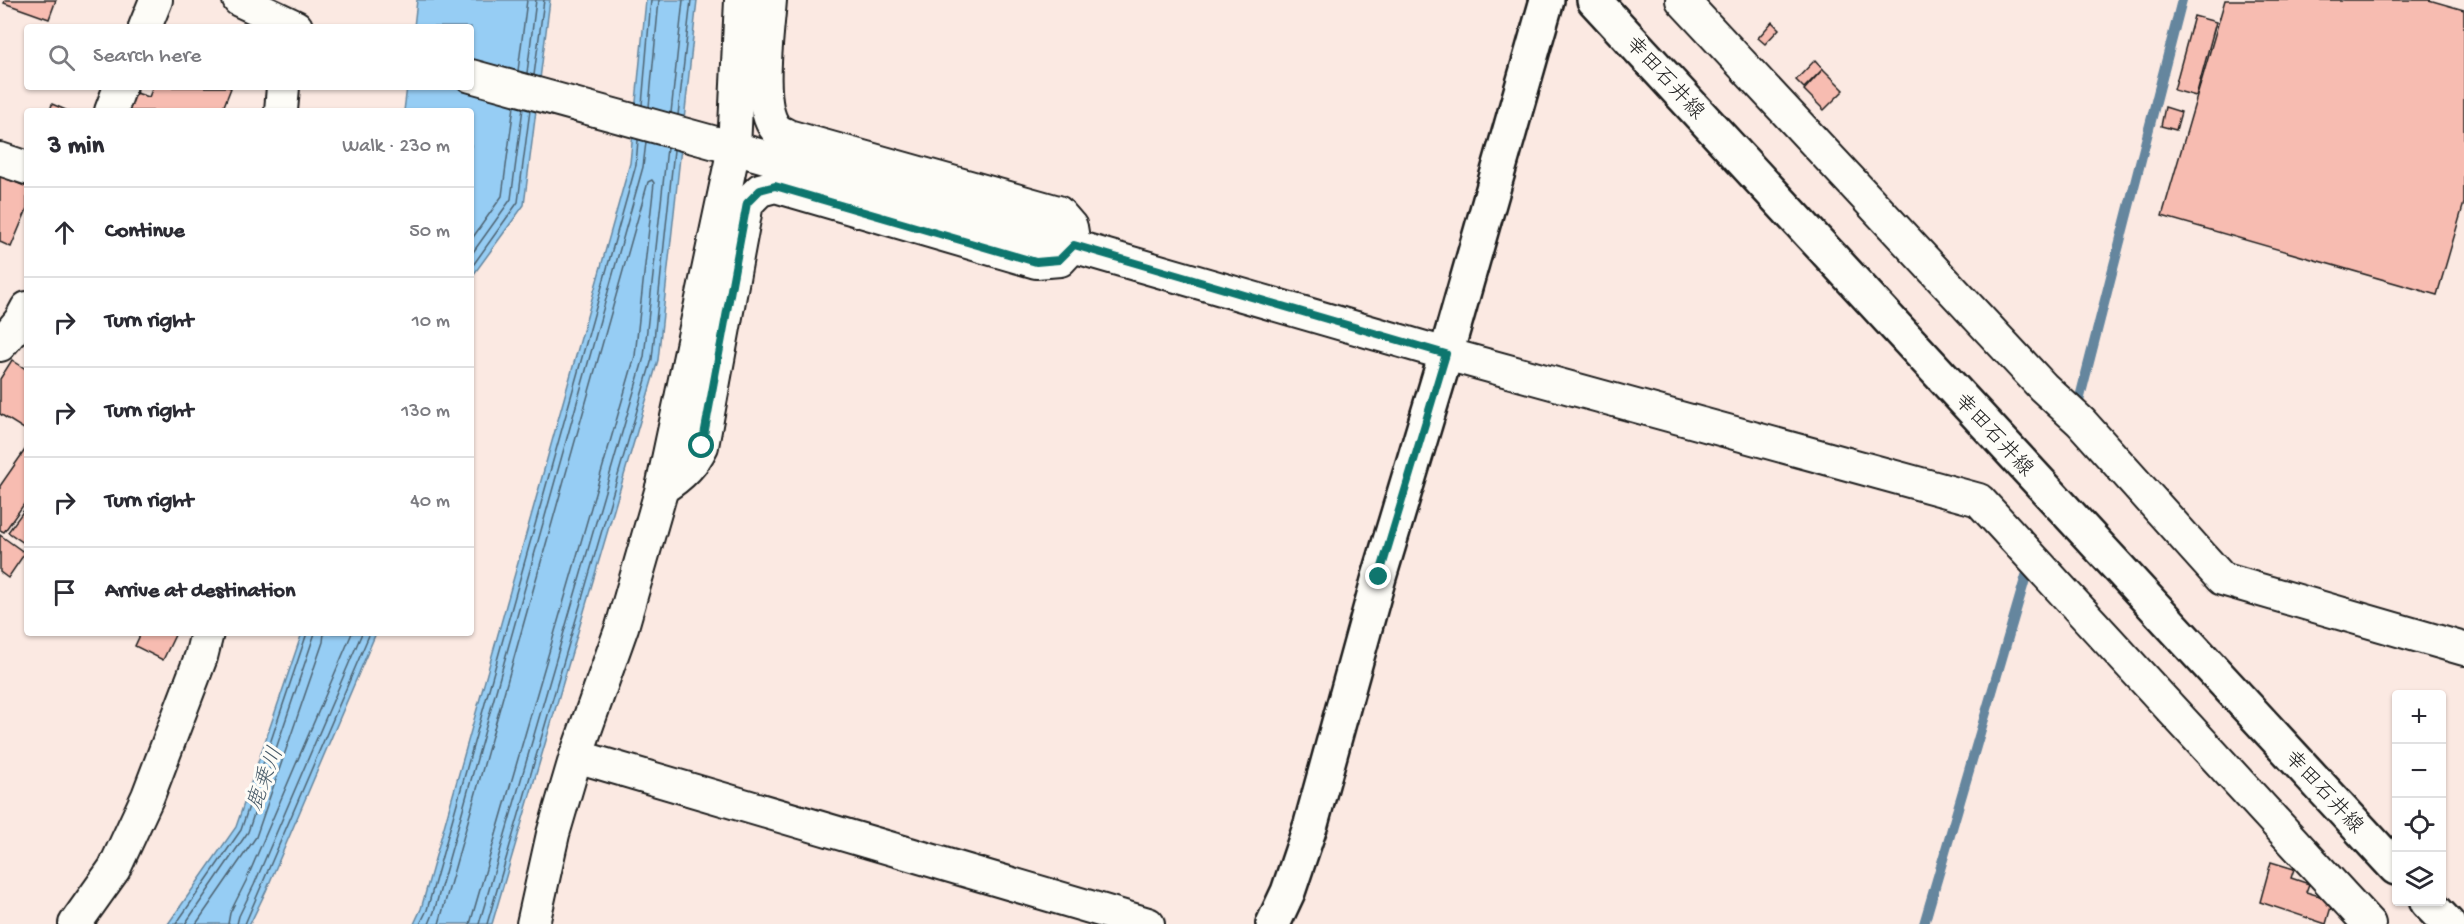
<!DOCTYPE html>
<meta charset="utf-8">
<style>
:root{--surface:#fff;--page:#f7f7f7;--text:#2b2b33;--muted:#7c7c81;--line:#e1e1e2}
body{margin:0;font-family:"Gochi Hand","Klee One",sans-serif;background:var(--page);color:var(--text)}
.controls{position:absolute;right:18px;bottom:18px;display:grid;overflow:hidden;border-radius:6px;box-shadow:0 2px 4px #0004}
.controls button{width:54px;height:54px;display:grid;place-items:center;padding:0;border:0;border-bottom:2px solid var(--line);background:var(--surface);color:var(--text);font:30px sans-serif}
.stop{position:absolute;width:18px;height:18px;margin:-14px;border:4px solid #0f766e;border-radius:50%;background:#fff}
.stop.end{background:#0f766e;border-color:#fff;box-shadow:0 2px 6px #0008}
.list{margin:0;padding:0;list-style:none}
h2{display:flex;justify-content:space-between;align-items:center;height:78px;margin:0;padding:0 24px;font-size:26px}
h2 small{font-size:20px;font-weight:400;color:var(--muted)}
.list li{display:grid;grid-template-columns:39px 1fr auto;gap:18px;align-items:center;box-sizing:border-box;height:90px;padding:0 24px;border-top:2px solid var(--line)}
.list b{display:block;font-size:22px;white-space:nowrap}
.list em{font-size:20px;font-style:normal;color:var(--muted)}
.icon{flex:none;width:33px;height:33px;fill:none;stroke:currentColor;stroke-width:2;stroke-linecap:round;stroke-linejoin:round}
.map{position:relative;flex:none;width:2464px;height:924px;overflow:hidden}
.search{position:absolute;background:var(--surface);box-shadow:0 2px 4px #0004;left:24px;top:24px;width:450px;height:66px;display:flex;align-items:center;gap:15px;box-sizing:border-box;padding:0 21px;border-radius:6px;color:var(--muted);font-size:22px}
.panel{position:absolute;background:var(--surface);box-shadow:0 2px 4px #0004;left:24px;top:108px;width:450px;height:528px;border-radius:6px}
.map>svg:first-child{display:block}
</style>
<div class="map">
<svg width="2464" height="924" viewBox="0 0 2464 924">
<rect width="100%" height="100%" fill="#fbe9e2"/>
<filter id="ink" filterUnits="userSpaceOnUse"><feTurbulence type="fractalNoise" baseFrequency=".0167" numOctaves="2"/><feDisplacementMap in="SourceGraphic" scale="12" xChannelSelector="R" yChannelSelector="G"/><feConvolveMatrix kernelMatrix="1 2 1 2 8 2 1 2 1" color-interpolation-filters="sRGB"/></filter>
<g filter="url(#ink)">
<g fill="#96cdf4" stroke="#65869e" stroke-width="1.5">
<path d="M 417,0 L 550,0 L 524,205 L 471,278 L 471,111 L 404,111 L 407,87 L 471,87 L 471,27 L 414,27 Z"/>
<path d="M 646,0 L 697,0 L 658,360 L 492,924 L 414,924 L 421,909 L 630,163 Z"/>
<path d="M 302,633 L 376,633 L 266,891 L 250,924 L 168,924 L 236,827 Z"/>
</g>
<g fill="none" stroke-linecap="round" stroke-linejoin="round">
<g stroke="#4d6372" stroke-width="1.5">
<path d="M 518,71 L 527,0"/>
<path d="M 527,73 L 536,0"/>
<path d="M 534,75 L 544,0"/>
<path d="M 642,105 L 651,0"/>
<path d="M 649,107 L 659,0"/>
<path d="M 671,113 L 683,0"/>
<path d="M 678,115 L 691,0"/>
<path d="M 471,240 L 502,196 L 514,106"/>
<path d="M 471,255 L 511,199 L 523,108"/>
<path d="M 471,268 L 518,202 L 530,110"/>
<path d="M 176,924 L 241,830 L 307,633"/>
<path d="M 185,924 L 248,832 L 315,633"/>
<path d="M 196,924 L 256,837 L 323,642 L 324,633"/>
<path d="M 228,924 L 230,913 L 246,881 L 352,633"/>
<path d="M 237,924 L 239,916 L 254,885 L 362,633"/>
<path d="M 245,924 L 370,633"/>
<path d="M 420,924 L 427,910 L 636,165 L 638,140"/>
<path d="M 429,924 L 434,912 L 643,167 L 646,142"/>
<path d="M 439,924 L 648,182 L 652,180 L 654,183 L 635,356 L 470,924"/>
<path d="M 479,924 L 644,357 L 667,148"/>
<path d="M 487,924 L 652,359 L 674,150"/>
</g>
<g stroke="#65869e" stroke-width="10">
<path d="M 2078,405 L 2182,0"/>
<path d="M 1924,924 L 2026,576"/>
</g>
</g>
<g fill="#f7bcb1" stroke="#1c1c1c" stroke-width="1.5">
<path d="M 5,0 L 56,0 L 49,19 L 4,3 Z"/>
<path d="M 2225,0 L 2429,0 L 2464,10 L 2464,203 L 2437,295 L 2162,216 Z"/>
<path d="M 2194,16 L 2216,22 L 2196,96 L 2174,90 Z"/>
<path d="M 1772,22 L 1779,29 L 1765,44 L 1758,38 Z"/>
<path d="M 1815,60 L 1823,69 L 1804,88 L 1796,80 Z"/>
<path d="M 1823,69 L 1844,90 L 1824,110 L 1804,90 Z"/>
<path d="M 153,87 L 228,87 L 231,88 L 222,111 L 119,111 L 130,91 L 149,97 Z"/>
<path d="M 52,104 L 68,111 L 50,111 Z"/>
<path d="M 2165,107 L 2181,112 L 2176,130 L 2161,126 Z"/>
<path d="M 0,176 L 27,187 L 27,209 L 11,247 L 0,242 Z"/>
<path d="M 12,360 L 27,370 L 27,431 L 0,414 L 0,379 Z"/>
<path d="M 27,447 L 27,500 L 4,532 L 0,530 L 0,486 Z"/>
<path d="M 27,506 L 27,545 L 8,532 Z"/>
<path d="M 0,535 L 25,553 L 8,578 L 0,572 Z"/>
<path d="M 141,633 L 176,633 L 163,660 L 135,646 Z"/>
<path d="M 2271,862 L 2294,869 L 2291,878 L 2309,884 L 2306,892 L 2333,900 L 2326,924 L 2260,902 Z"/>
</g>
<g fill="none" stroke-linecap="round" stroke-linejoin="round">
<defs>
<g id="street">
<path d="M 239,0 L 296,27"/>
<path d="M 1682,0 L 2043,387 L 2081,422 L 2222,579 L 2464,649"/>
<path d="M 145,27 L 156,0"/>
<path d="M 471,76 L 734,148 L 1446,354 L 1979,500 L 2369,924"/>
<path d="M 111,111 L 120,87"/>
<path d="M 281,111 L 283,87"/>
<path d="M 0,159 L 27,168"/>
<path d="M 0,345 L 20,321 L 27,308"/>
<path d="M 662,488 C 680,477 693,465 702,446 L 747,203 L 760,190 L 775,186 L 1036,262 L 1060,260 L 1074,245 L 1071,227 L 1058,212 L 788,136 C 785,134 779,132 776,129 C 756,106 768,30 770,0"/>
<path d="M 576,756 L 1148,924"/>
<path d="M 75,924 L 114,869 L 148,796 L 201,657 L 207,633"/>
<path d="M 533,924 L 553,834 L 576,756 L 622,627 L 662,488 L 734,148 L 741,0"/>
</g>
<g id="secondary">
<path d="M 1594,0 L 2396,868"/>
<path d="M 2427,902 L 2448,924"/>
<path d="M 1273,924 L 1288,892 L 1311,824 L 1379,577 L 1446,354 L 1547,0"/>
</g>
</defs>
<use href="#street" stroke="#1c1c1c" stroke-width="36"/>
<use href="#secondary" stroke="#1c1c1c" stroke-width="38"/>
<use href="#street" stroke="#fdfcf7" stroke-width="32"/>
<use href="#secondary" stroke="#fdfcf7" stroke-width="33"/>
</g>
</g>
<g fill="none" stroke-linecap="round" stroke-linejoin="round" filter="url(#ink)">
<path stroke="#0f766e" stroke-width="8" d="M 702,446 L 747,203 L 760,190 L 775,186 L 1036,262 L 1059,260 L 1074,245 L 1446,354 L 1379,577"/>
</g>
<g text-anchor="middle" stroke-width="6" stroke-linejoin="round" paint-order="stroke">
<g font-size="21" fill="#1c1c1c" stroke="#fdfcf7">
<text transform="translate(1666 77) rotate(47)" y="7">幸田石井線</text>
<text transform="translate(1995 434) rotate(47)" y="7">幸田石井線</text>
<text transform="translate(2325 791) rotate(47)" y="7">幸田石井線</text>
</g>
<g font-size="22" font-style="italic" fill="#475a68" stroke="#fdfcf7">
<text transform="translate(263 778) rotate(-69)" y="8">鹿乗川</text>
</g>
</g>
</svg>
<div class="controls">
<button>+</button>
<button>−</button>
<button><svg class="icon" aria-label="locate" viewBox="0 0 24 24"><circle cx="12" cy="12" r="6"/><path d="M12 2v4M12 18v4M2 12h4M18 12h4"/></svg></button>
<button><svg class="icon" aria-label="layers" viewBox="0 0 24 24"><path d="M12 4l9 5-9 5-9-5zM3 14l9 5 9-5"/></svg></button>
</div>
<div class="stop" style="left:702px;top:446px"></div>
<div class="stop end" style="left:1379px;top:577px"></div>
<div class="search"><svg class="icon" aria-label="search" viewBox="0 0 24 24"><circle cx="10" cy="10" r="6"/><path d="M15 15l6 6"/></svg>Search here</div>
<section class="panel">
<h2>3 min<small>Walk · 230 m</small></h2>
<ul class="list">
<li><svg class="icon" aria-label="ahead" viewBox="0 0 24 24"><path d="M12 20V5M6 11l6-6 6 6"/></svg><div><b>Continue</b></div><em>50 m</em></li>
<li><svg class="icon" aria-label="right" viewBox="0 0 24 24"><path d="M7 20v-9h11M14 6l5 5-5 5"/></svg><div><b>Turn right</b></div><em>10 m</em></li>
<li><svg class="icon" aria-label="right" viewBox="0 0 24 24"><path d="M7 20v-9h11M14 6l5 5-5 5"/></svg><div><b>Turn right</b></div><em>130 m</em></li>
<li><svg class="icon" aria-label="right" viewBox="0 0 24 24"><path d="M7 20v-9h11M14 6l5 5-5 5"/></svg><div><b>Turn right</b></div><em>40 m</em></li>
<li><svg class="icon" aria-label="arrive" viewBox="0 0 24 24"><path d="M6 21V4h12l-3 4 3 4H6"/></svg><div><b>Arrive at destination</b></div></li>
</ul>
</section>
</div>
